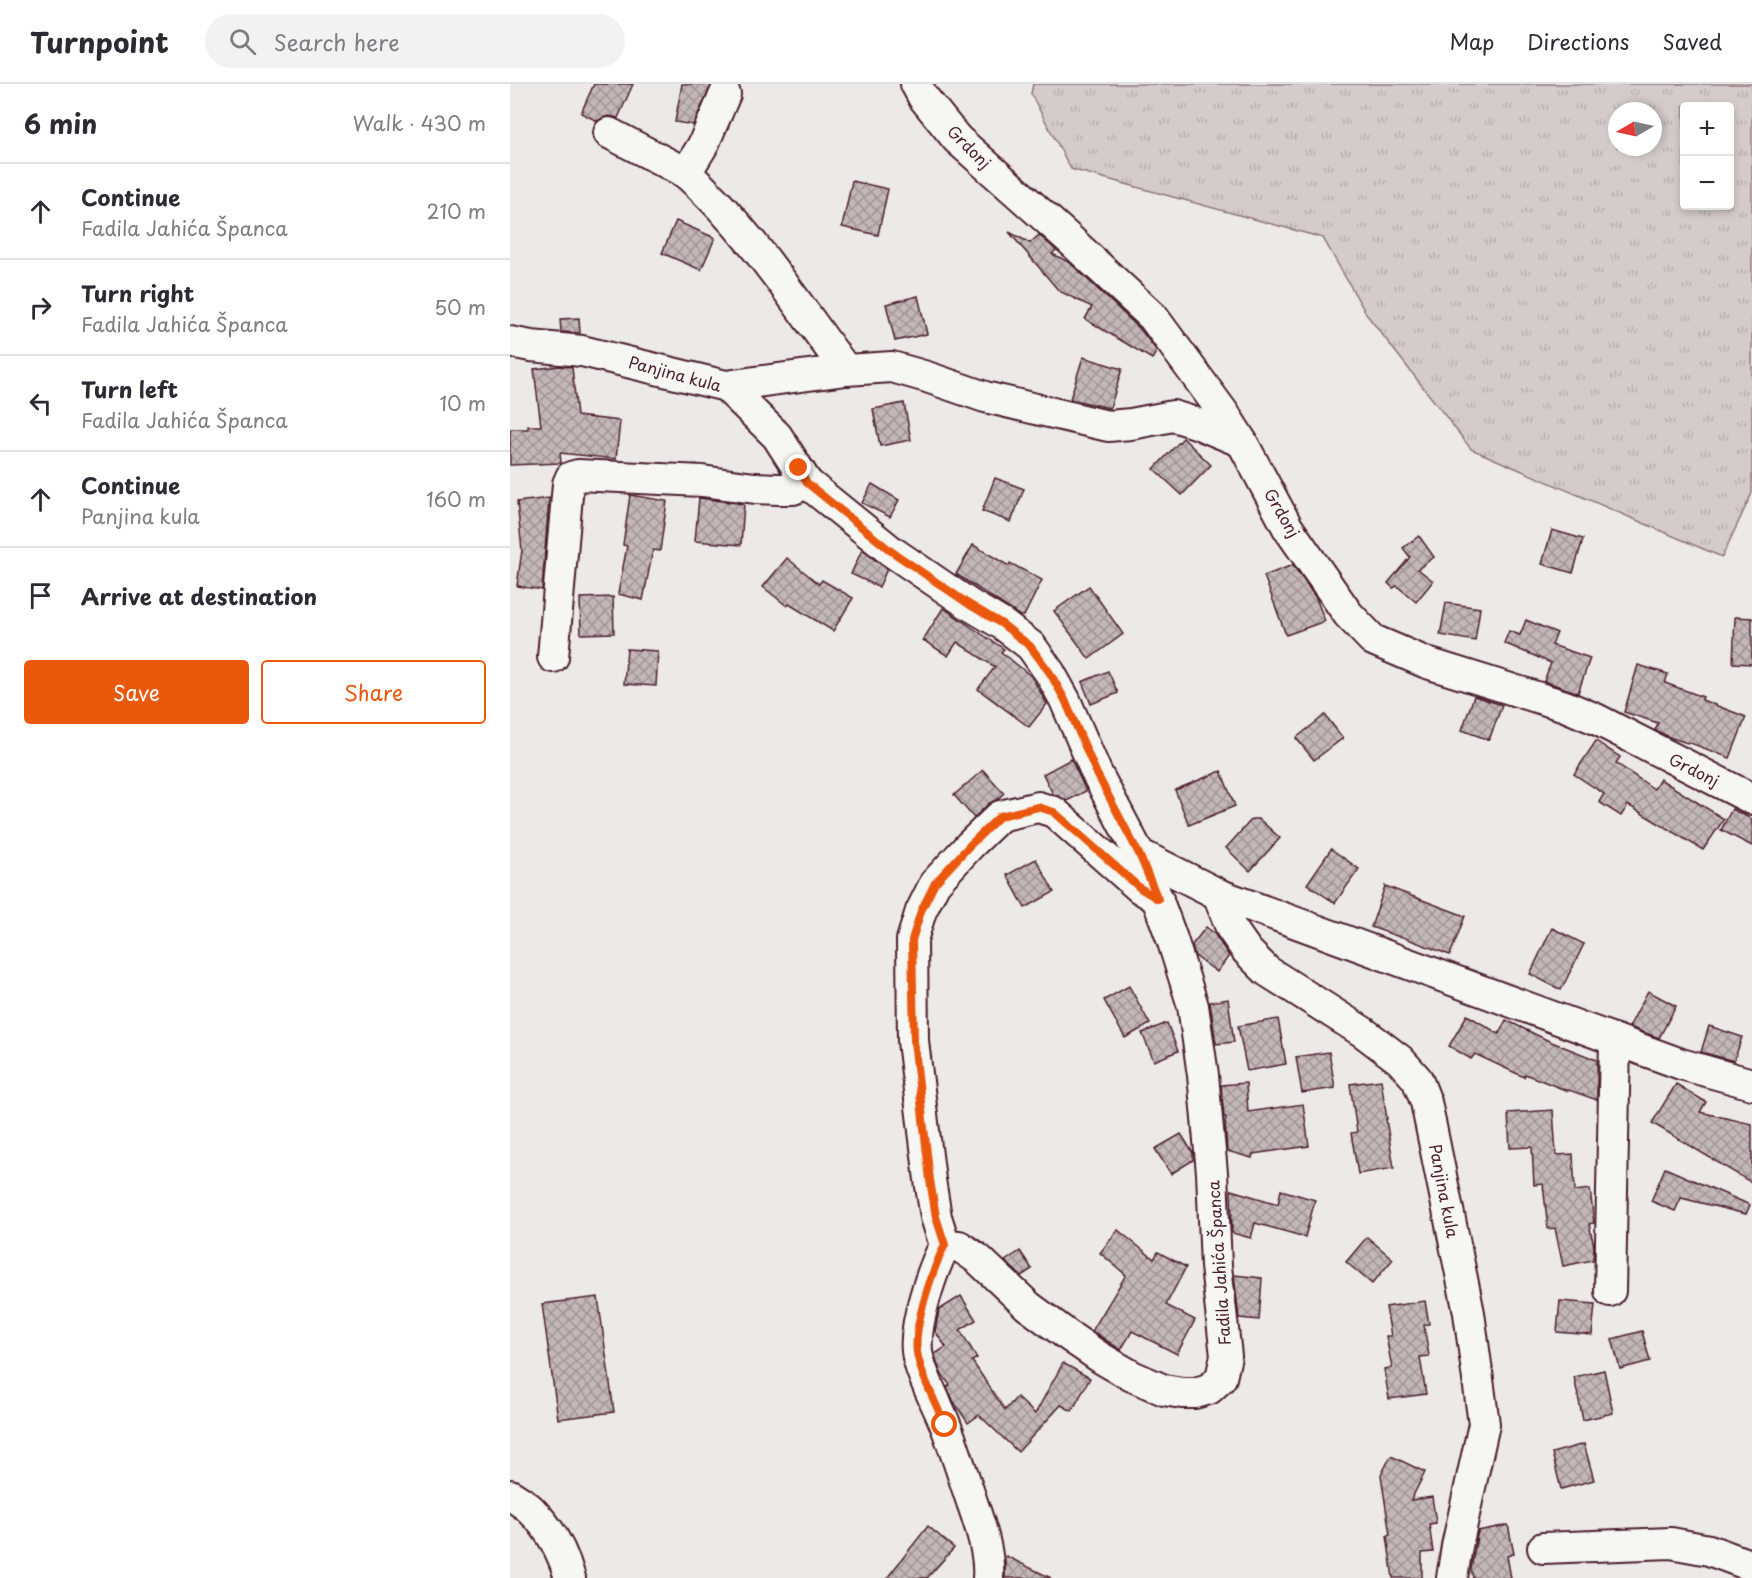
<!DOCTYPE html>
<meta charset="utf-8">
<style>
:root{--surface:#fff;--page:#f2f2f3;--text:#2b2b33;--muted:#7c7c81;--line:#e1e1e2;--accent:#ea580c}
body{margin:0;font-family:"Playpen Sans",sans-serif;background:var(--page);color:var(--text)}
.controls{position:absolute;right:18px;top:18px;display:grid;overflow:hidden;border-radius:6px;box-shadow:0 3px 9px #0003}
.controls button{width:54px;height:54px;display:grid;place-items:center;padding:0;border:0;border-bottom:2px solid var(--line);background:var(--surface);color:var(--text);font:30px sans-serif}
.compass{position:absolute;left:1098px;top:18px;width:54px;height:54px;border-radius:50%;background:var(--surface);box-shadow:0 3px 9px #0003;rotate:261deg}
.stop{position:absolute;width:18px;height:18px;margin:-14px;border:4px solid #ea580c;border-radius:50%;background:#fff}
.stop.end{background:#ea580c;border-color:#fff;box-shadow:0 2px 6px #0008}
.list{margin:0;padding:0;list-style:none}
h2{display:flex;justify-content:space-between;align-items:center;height:78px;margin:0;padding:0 24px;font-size:26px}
h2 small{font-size:20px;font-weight:400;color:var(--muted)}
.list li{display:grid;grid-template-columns:39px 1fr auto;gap:18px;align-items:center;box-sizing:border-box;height:96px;padding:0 24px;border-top:2px solid var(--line)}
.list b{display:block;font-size:22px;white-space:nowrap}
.list p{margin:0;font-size:20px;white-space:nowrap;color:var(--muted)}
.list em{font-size:20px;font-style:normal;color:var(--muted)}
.actions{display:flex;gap:12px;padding:18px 24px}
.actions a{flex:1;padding:14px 0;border:2px solid var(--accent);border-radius:6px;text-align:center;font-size:21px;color:var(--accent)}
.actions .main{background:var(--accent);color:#fff}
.icon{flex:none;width:33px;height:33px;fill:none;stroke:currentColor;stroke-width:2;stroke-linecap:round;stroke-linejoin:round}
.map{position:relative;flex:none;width:1242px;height:1494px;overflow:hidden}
header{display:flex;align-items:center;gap:36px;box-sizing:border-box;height:84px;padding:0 30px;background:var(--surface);border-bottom:2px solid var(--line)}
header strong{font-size:28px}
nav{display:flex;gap:33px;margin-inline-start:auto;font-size:21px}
.search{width:420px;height:54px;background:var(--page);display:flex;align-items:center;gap:15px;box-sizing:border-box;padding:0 21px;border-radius:33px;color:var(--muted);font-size:22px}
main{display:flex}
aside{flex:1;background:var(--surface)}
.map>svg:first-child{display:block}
</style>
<header>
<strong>Turnpoint</strong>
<div class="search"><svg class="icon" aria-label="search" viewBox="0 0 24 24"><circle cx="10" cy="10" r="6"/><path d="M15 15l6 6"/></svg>Search here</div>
<nav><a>Map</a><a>Directions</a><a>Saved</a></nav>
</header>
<main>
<aside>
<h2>6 min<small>Walk · 430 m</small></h2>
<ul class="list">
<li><svg class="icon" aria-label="ahead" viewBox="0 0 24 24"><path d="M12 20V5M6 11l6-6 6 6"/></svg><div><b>Continue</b><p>Fadila Jahića Španca</p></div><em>210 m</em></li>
<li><svg class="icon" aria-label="right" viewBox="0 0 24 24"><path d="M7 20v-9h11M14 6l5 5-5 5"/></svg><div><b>Turn right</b><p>Fadila Jahića Španca</p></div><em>50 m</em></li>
<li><svg class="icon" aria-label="left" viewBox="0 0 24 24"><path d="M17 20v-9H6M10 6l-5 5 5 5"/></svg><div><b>Turn left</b><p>Fadila Jahića Španca</p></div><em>10 m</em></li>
<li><svg class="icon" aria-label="ahead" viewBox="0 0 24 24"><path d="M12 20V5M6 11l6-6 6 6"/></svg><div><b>Continue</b><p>Panjina kula</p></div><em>160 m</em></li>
<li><svg class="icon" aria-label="arrive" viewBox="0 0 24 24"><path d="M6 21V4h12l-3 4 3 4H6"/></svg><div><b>Arrive at destination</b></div></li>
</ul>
<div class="actions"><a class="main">Save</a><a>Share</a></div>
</aside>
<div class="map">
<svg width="1242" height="1494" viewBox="0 0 1242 1494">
<defs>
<pattern id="grass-tufts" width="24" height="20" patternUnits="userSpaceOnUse" patternTransform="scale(1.5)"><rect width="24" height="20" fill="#d4cbca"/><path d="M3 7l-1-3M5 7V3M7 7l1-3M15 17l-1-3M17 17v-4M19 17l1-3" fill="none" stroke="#b8aeae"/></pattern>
<pattern id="building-cross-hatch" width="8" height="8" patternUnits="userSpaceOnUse" patternTransform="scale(1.5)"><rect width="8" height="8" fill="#c4b7b7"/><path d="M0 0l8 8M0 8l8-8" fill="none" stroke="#a19495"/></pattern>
</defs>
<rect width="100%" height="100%" fill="#ece9e6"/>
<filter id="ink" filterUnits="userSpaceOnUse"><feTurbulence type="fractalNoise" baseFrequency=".0167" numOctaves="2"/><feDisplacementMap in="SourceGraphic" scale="12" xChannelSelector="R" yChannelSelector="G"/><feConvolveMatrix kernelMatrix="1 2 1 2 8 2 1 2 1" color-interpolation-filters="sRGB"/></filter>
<g filter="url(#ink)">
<path fill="url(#grass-tufts)" stroke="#8f757a" stroke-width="1.5" fill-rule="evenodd" d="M 523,0 L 1242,0 L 1242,409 L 1212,473 L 961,365 L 857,231 L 813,154 L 561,85 L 521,10 ZM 1174,22 L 1220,22 L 1220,122 L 1174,122 ZM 1107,27 L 1143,27 L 1143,63 L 1107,63 Z"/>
<g fill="url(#building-cross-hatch)" stroke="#4a1f2b" stroke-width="1.5">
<path d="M 84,0 L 123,0 L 108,34 L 98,32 L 87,37 L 71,29 Z"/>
<path d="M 172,0 L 202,0 L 183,41 L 165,38 Z"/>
<path d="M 342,97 L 378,105 L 368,151 L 332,143 Z"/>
<path d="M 166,137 L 205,154 L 191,186 L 152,169 Z"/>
<path d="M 499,148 L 520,159 L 529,151 L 546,166 L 542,170 L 559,178 L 630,245 L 647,267 L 642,275 L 575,235 L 582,223 L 549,207 Z"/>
<path d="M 408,212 L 417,250 L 385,257 L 376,220 Z"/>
<path d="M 69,234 L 70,249 L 51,248 L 50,235 Z"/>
<path d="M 573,273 L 612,285 L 600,324 L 560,315 Z"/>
<path d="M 50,282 L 62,283 L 67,332 L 110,337 L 106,375 L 50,369 L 51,379 L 0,381 L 0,345 L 18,345 L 18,342 L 31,342 L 24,285 Z"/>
<path d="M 394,319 L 401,356 L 370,362 L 363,325 Z"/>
<path d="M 673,354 L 701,381 L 672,411 L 644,385 Z"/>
<path d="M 485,394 L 514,405 L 501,438 L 472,427 Z"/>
<path d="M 362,400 L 389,416 L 380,433 L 352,419 Z"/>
<path d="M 120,411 L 157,417 L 150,467 L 143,466 L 133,516 L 108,510 L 117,462 L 113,461 Z"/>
<path d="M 39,414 L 32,506 L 7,502 L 12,466 L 7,418 Z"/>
<path d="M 189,414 L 234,420 L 231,461 L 185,457 Z"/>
<path d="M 1042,446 L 1073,455 L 1063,489 L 1032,480 Z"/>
<path d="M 909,452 L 924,473 L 908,485 L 923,497 L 906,518 L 887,502 L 883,504 L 878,499 L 900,473 L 893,464 Z"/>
<path d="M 463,461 L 499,482 L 500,479 L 532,496 L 514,532 L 510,532 L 446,490 Z"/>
<path d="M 352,466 L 377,485 L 369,503 L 341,490 Z"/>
<path d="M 277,474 L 309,500 L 312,496 L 343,514 L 323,547 L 279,520 L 277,522 L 253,503 Z"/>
<path d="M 783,481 L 806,514 L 815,537 L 776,551 L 754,492 Z"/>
<path d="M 579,502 L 613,550 L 579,575 L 544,527 Z"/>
<path d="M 103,513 L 104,549 L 71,550 L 70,514 Z"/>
<path d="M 936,519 L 970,524 L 965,557 L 930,551 Z"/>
<path d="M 433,524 L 494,565 L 491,568 L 521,592 L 537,620 L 519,643 L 468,605 L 485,583 L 447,558 L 438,572 L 413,556 Z"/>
<path d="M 1225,533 L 1242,534 L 1242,580 L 1223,579 Z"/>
<path d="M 1016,536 L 1047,549 L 1042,561 L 1080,574 L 1068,609 L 1034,597 L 1041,579 L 994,559 L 999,547 L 1010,551 Z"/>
<path d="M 117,565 L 148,567 L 146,602 L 114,600 Z"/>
<path d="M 1128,581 L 1158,590 L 1155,599 L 1193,613 L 1192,616 L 1236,633 L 1220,674 L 1178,658 L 1177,659 L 1159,653 L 1145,646 L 1148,639 L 1114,628 Z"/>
<path d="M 598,587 L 608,609 L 581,620 L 572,598 Z"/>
<path d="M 964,612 L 992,621 L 979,656 L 952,646 Z"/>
<path d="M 815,631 L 833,654 L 804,676 L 786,654 Z"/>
<path d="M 1086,657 L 1110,673 L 1106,679 L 1144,705 L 1150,695 L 1214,735 L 1193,766 L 1118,721 L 1111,732 L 1089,718 L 1094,710 L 1064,690 Z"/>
<path d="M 561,675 L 576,707 L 557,717 L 543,710 L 533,690 Z"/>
<path d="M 473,686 L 494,709 L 488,715 L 478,720 L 464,734 L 444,711 Z"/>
<path d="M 711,687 L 725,722 L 679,741 L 665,706 Z"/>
<path d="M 1222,725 L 1242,735 L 1242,762 L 1211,746 Z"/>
<path d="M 742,735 L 749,735 L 770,754 L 740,787 L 716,764 Z"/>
<path d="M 821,765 L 849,785 L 825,819 L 797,800 Z"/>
<path d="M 526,775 L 544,808 L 515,824 L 497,791 Z"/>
<path d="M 875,802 L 955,832 L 940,871 L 890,852 L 889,853 L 861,843 Z"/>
<path d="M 696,843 L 704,849 L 719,872 L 707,888 L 685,872 L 682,861 Z"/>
<path d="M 1042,844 L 1074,860 L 1051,906 L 1020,890 Z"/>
<path d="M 619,902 L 640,940 L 615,954 L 594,916 Z"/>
<path d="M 1138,907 L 1166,922 L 1149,954 L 1119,943 Z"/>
<path d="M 718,915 L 724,958 L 706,960 L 700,918 Z"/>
<path d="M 957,931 L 989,950 L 996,936 L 1039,957 L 1087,976 L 1087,1016 L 1059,1006 L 1058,1007 L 1015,990 L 1014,993 L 965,970 L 961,975 L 939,962 Z"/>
<path d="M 768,935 L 776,980 L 737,987 L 728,942 Z"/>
<path d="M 657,939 L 668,967 L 644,977 L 632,949 Z"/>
<path d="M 1199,942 L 1232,953 L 1224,977 L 1191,968 Z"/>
<path d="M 819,968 L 825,1004 L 792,1009 L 786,973 Z"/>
<path d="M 871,996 L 877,1035 L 876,1035 L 884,1084 L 848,1090 L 841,1049 L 847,1048 L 840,1000 Z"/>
<path d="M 736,999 L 738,1028 L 793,1020 L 799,1062 L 743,1070 L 742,1074 L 717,1067 L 715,1037 L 716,1033 L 714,1033 L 711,1001 Z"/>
<path d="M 1166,1000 L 1196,1018 L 1190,1028 L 1242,1040 L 1242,1099 L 1142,1039 Z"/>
<path d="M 1043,1026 L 1046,1071 L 1063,1070 L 1065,1107 L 1080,1105 L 1084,1139 L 1079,1140 L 1084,1162 L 1083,1176 L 1053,1182 L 1045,1144 L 1038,1145 L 1033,1100 L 1024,1101 L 1022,1063 L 1000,1064 L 998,1029 Z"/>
<path d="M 671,1050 L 683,1069 L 683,1076 L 661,1090 L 645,1065 Z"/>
<path d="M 1155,1084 L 1240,1121 L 1236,1130 L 1171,1114 L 1165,1127 L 1141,1117 Z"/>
<path d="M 721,1106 L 768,1120 L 771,1106 L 805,1116 L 795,1153 L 745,1139 L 741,1154 L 722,1149 Z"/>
<path d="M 608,1146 L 644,1175 L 648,1168 L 676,1183 L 656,1221 L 685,1236 L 667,1270 L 622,1247 L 611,1266 L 582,1247 L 616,1191 L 590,1169 Z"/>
<path d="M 857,1153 L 883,1175 L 862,1200 L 836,1178 Z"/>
<path d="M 510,1167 L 522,1185 L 511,1192 L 495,1177 Z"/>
<path d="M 724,1191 L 752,1194 L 749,1236 L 729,1234 Z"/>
<path d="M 451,1212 L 466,1236 L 450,1246 L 467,1274 L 462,1277 L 495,1326 L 507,1313 L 525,1330 L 553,1279 L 580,1294 L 562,1327 L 551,1321 L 508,1368 L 469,1331 L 458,1339 L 444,1318 L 437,1303 L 440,1301 L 431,1289 L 427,1279 L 425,1270 L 436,1263 L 425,1247 L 429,1226 Z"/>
<path d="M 88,1213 L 104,1328 L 48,1335 L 32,1220 Z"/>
<path d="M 915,1217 L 919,1240 L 914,1241 L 919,1272 L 910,1273 L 916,1310 L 879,1315 L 874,1285 L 882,1284 L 876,1252 L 881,1252 L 876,1223 Z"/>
<path d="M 1050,1217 L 1085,1220 L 1082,1251 L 1047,1248 Z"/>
<path d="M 1132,1247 L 1140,1277 L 1110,1285 L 1102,1255 Z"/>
<path d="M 1094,1286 L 1103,1329 L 1073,1336 L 1064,1293 Z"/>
<path d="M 1074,1360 L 1084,1396 L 1051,1405 L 1042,1369 Z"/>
<path d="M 881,1372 L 915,1388 L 901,1416 L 922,1413 L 926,1439 L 919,1440 L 923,1468 L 912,1469 L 912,1494 L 883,1494 L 877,1452 L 880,1451 L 871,1391 Z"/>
<path d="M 998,1441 L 1004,1470 L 997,1472 L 1001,1494 L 963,1494 L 961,1485 L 968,1447 Z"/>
<path d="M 418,1442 L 444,1464 L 417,1494 L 377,1494 Z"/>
<path d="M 496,1472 L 541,1494 L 495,1494 L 495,1474 Z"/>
</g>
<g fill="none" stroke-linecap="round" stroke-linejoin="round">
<defs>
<g id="minor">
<path d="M 406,0 L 413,13 L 447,55 L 557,153 L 643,233 L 715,331 L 732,358 L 778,444 L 838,530 L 863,556 L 917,579 L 1055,622 L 1086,635 L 1242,715"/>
<path d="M 215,10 L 193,61 L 176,89 C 239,145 286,219 336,286"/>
<path d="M 99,49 L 176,89"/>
<path d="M 0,258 L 21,262 L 72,267 L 216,302 L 267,352 L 297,399 L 381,467 L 460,521 L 492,540 L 521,562 L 540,589 L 555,616 L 586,688 L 629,770 L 708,810 L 1171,980 L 1242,1000"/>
<path d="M 216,302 L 336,286 L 382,283 L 417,293 L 475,313 L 598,342 L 621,340 L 663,332 L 686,339 L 732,358"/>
<path d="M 43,573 L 58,400 L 61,393 L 68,391 L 192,397 L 245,404 L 268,405 L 283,405 L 297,399"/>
<path d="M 708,810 L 721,844 L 737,867 L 757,887 L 853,948 L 890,976 L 907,995 L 916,1018 L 959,1229 L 974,1340 L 947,1462 L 942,1494"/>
<path d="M 435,1161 L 449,1162 L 468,1175 L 518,1222 L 556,1250 L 591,1274 L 622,1292 L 654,1306 L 672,1309 L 685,1309 L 699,1305 L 711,1294 L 716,1272 L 706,1182 L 702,1089 L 693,991 L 683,922 L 662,855 L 641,798"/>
<path d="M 1100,1207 L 1105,956"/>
<path d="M 0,1411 C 8,1416 17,1421 23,1428 C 41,1446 53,1469 60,1494"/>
<path d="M 1033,1464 L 1161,1459 L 1199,1466 L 1242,1482"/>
<path d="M 478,1494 C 480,1469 470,1441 462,1418 C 453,1392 445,1365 435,1340 C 427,1319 409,1288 407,1267 C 404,1239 422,1186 435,1161 L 426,1133 L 420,1096 L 403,957 L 402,856 L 411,827 L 425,799 L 460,761 L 490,732 L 528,723 L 544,728 L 630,804 L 648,815"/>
</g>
</defs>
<use href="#minor" stroke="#4a1f2b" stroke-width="34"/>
<use href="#minor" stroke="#f6f6f2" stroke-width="30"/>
</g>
</g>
<g fill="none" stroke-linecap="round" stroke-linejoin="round" filter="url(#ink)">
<path stroke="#ea580c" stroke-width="8" d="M 289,384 L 297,399 L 381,467 L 460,521 L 492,540 L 520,562 L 540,589 L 555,616 L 586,688 L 629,770 L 648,815 L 630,804 L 544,728 L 528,723 L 490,732 L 460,761 L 425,799 L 411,827 L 402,856 L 404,957 L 420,1096 L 426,1133 L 435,1161 C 423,1184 403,1243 407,1268 C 409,1287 427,1322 435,1341"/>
</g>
<g text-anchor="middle" stroke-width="4.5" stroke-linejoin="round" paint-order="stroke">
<g font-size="16" fill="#4a1f2b" stroke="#f6f6f2">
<text transform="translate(459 63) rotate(45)" y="6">Grdonj</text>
<text transform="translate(165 290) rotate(15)" y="6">Panjina kula</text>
<text transform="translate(772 429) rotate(60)" y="6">Grdonj</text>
<text transform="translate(1184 686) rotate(27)" y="6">Grdonj</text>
<text transform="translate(934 1107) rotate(79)" y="6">Panjina kula</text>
<text transform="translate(709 1179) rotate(-94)" y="6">Fadila Jahića Španca</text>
</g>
</g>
</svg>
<div class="controls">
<button>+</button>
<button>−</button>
</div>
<svg class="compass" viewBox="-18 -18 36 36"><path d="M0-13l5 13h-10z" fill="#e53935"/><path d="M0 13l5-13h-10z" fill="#7c7c81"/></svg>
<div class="stop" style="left:435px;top:1341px"></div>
<div class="stop end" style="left:289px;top:384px"></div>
</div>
</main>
